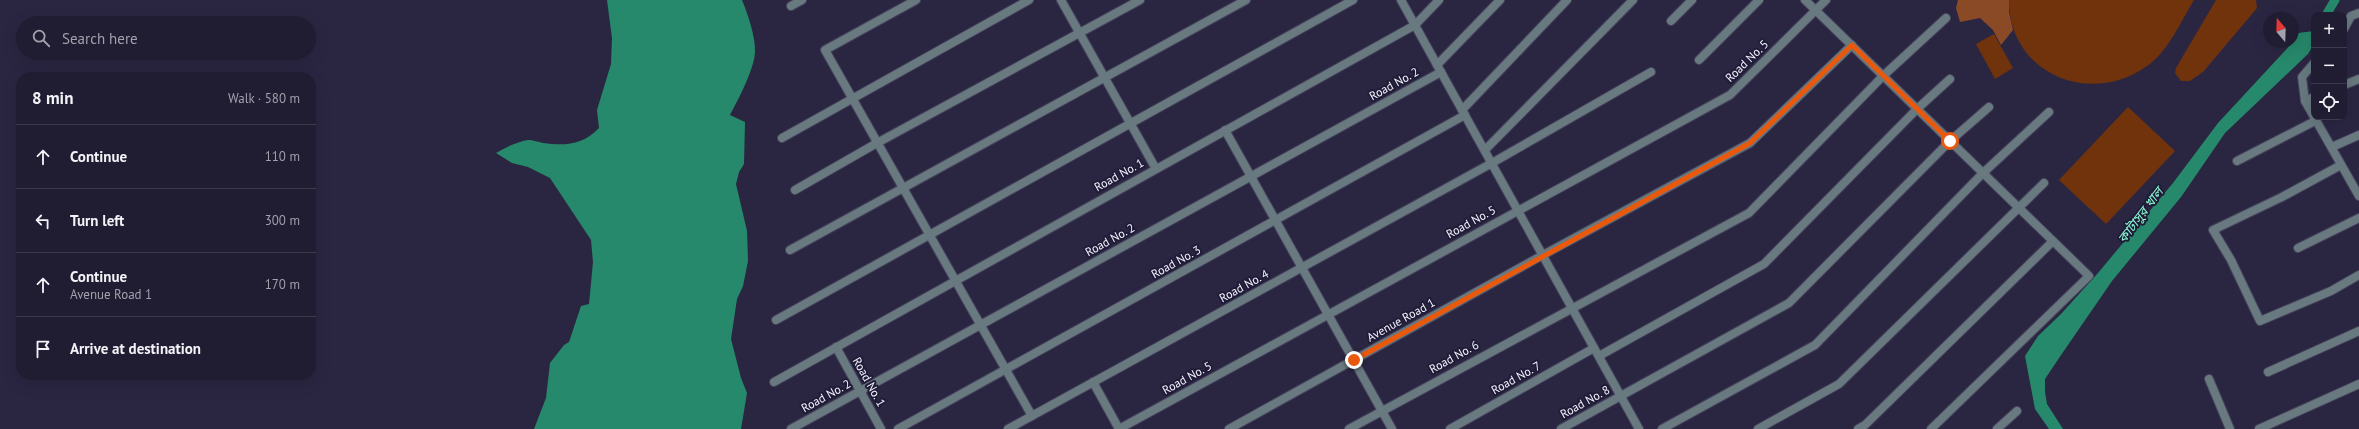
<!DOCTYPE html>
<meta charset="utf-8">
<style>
:root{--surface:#201c32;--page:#28253a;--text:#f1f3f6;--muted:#a2a1ac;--line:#3d3a4d}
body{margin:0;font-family:"PT Sans","Noto Sans Bengali",sans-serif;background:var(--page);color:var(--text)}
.controls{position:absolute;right:12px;top:12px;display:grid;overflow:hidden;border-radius:8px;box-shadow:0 4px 16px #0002}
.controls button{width:36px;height:36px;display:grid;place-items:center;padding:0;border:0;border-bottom:1px solid var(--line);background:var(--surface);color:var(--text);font:20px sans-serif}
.compass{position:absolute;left:2263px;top:12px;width:36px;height:36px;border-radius:50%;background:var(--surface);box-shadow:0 4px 16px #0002;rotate:341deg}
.stop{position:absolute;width:12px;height:12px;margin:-9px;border:3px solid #ea580c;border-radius:50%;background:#fff}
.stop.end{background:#ea580c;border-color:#fff;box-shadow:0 1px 4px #0008}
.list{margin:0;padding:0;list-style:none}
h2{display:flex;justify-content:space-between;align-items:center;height:52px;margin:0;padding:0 16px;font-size:17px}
h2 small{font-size:13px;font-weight:400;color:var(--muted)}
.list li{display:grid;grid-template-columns:26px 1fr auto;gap:12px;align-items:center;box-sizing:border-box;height:64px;padding:0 16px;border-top:1px solid var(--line)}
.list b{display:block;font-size:15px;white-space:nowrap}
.list p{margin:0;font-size:13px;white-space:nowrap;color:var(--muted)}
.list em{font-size:13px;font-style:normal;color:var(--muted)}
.icon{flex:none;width:22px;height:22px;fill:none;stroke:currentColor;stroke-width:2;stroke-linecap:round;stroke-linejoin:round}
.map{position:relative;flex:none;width:2359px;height:429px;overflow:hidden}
.search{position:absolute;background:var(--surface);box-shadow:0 4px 16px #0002;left:16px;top:16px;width:300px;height:44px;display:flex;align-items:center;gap:10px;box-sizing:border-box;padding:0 14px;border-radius:22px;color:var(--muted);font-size:15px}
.panel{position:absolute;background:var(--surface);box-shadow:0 4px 16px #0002;left:16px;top:72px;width:300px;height:308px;border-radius:16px}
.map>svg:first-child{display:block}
</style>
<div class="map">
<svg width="2359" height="429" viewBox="0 0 2359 429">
<rect width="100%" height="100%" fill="#2a2642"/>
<g fill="#71330b">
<path d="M 2009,0 L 2194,0 C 2181,21 2168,52 2147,66 C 2090,107 2009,74 2009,0 Z"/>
<path d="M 2216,0 L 2256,0 L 2257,8 L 2203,72 L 2190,81 L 2181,81 L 2175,73 L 2176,68 Z"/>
<path d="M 1994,34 L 2013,68 L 1995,79 L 1976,44 Z"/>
<path d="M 2128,107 L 2175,151 L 2106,224 L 2059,180 Z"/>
</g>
<path fill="#8b4a26" d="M 1958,0 L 2009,0 L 2009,12 L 2013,30 L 2001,45 L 1993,30 L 1980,18 L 1960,22 L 1956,8 Z"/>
<g fill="#27896b">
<path d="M 607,0 L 742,0 C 748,15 755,35 755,51 C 755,68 738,100 730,115 L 745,122 L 744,164 L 739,172 L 736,184 L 747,231 L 748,261 L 743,286 L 737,299 L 731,339 L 741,378 L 747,393 L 741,429 L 534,429 L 546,398 L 550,363 L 564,345 L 569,342 L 581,306 L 589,304 L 593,262 L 591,240 L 550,178 L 528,167 L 512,163 L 496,153 C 506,147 517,142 528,140 C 533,140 538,142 543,143 C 565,146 583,145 599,128 L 597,110 L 611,64 L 612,38 Z"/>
<path d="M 2314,31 L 2314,44 L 2308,54 L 2225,133 L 2181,197 L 2112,281 L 2059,358 L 2045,379 L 2045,392 L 2047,404 L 2063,429 L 2049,429 L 2035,409 L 2025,356 L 2038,336 L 2061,314 L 2098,273 L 2173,183 L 2218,123 L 2293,42 L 2298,33 Z"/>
</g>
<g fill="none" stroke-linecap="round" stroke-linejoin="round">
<path stroke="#27896b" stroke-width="9" d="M 2326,15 L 2335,0"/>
<defs>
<g id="minor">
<path d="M 916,0 L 825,50 L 1032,416"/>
<path d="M 1061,0 L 1156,169"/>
<path d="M 1805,0 L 2089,276 L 1931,429"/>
<path d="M 1671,21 L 1692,0"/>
<path d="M 2344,29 L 2351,16 L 2359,13"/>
<path d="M 1699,60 L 1759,0"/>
<path d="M 2314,63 L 2302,77 L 2305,101 L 2359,196"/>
<path d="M 1437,65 L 1500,0"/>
<path d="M 2344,85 L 2359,79"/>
<path d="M 2305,101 L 2314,97"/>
<path d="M 1462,110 L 1567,0"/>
<path d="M 1225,130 L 1392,429"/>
<path d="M 782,138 L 1029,0"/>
<path d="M 2332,147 L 2359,135"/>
<path d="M 1485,150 L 1633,0"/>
<path d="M 2237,161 L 2315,121"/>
<path d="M 2341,165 L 2282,197 L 2213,230 L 2231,260 L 2260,321 L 2331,291 L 2359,275"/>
<path d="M 795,190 L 877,143 L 1140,0"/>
<path d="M 2298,248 L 2359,218"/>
<path d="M 790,250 L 1246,0"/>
<path d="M 1543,255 L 1750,143 L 1852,45"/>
<path d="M 776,320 L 1353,0"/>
<path d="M 836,347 L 881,429"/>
<path d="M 1599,356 L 1764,264 L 1917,109 L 1950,79"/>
<path d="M 2268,372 L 2359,331"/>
<path d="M 2209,379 L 2230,429"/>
<path d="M 774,382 L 1415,25 L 1439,0"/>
<path d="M 1093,382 L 1119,429"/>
<path d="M 791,429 L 1441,72"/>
<path d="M 898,429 L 1465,115"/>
<path d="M 1008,429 L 1492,163 L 1651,72"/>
<path d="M 1119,429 L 1730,95 L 1826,0"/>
<path d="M 1349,429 L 1749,213 L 1883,76 L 1946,18"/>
<path d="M 1450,429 L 1594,348"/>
<path d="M 1561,429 L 1789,303 L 1950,141 L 1989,107"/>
<path d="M 1662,429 L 1815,345 L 1983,173 L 2049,112"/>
<path d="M 1758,429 L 1839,384 L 2044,183"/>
<path d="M 1858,429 L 1865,425 L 2053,241"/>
<path d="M 1997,429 L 2017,411"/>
<path d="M 2259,429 L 2359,384"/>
</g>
<g id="tertiary">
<path d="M 1401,0 L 1639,429"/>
<path d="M 791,6 L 802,0"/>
<path d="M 1229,429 L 1543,255"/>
</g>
</defs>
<use href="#minor" stroke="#46435c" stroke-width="10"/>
<use href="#tertiary" stroke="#46435c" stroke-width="10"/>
<use href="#minor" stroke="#687980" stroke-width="8"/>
<use href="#tertiary" stroke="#687980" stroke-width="8"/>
</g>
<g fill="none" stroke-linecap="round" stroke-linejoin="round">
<path stroke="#ea580c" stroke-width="5" d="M 1354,360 L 1750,143 L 1852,45 L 1950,141"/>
</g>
<g text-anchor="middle" stroke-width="4" stroke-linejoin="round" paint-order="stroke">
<g font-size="12" fill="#f3f3fe" stroke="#201c38">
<text transform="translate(1747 61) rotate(-44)" y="4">Road No. 5</text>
<text transform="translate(1394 84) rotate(-29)" y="4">Road No. 2</text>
<text transform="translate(1119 175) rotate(-29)" y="4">Road No. 1</text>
<text transform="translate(1471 222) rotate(-29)" y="4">Road No. 5</text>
<text transform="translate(1110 240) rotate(-29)" y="4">Road No. 2</text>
<text transform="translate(1176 262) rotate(-29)" y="4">Road No. 3</text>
<text transform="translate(1244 286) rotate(-29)" y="4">Road No. 4</text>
<text transform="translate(1401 320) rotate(-29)" y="4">Avenue Road 1</text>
<text transform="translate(1454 357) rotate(-29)" y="4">Road No. 6</text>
<text transform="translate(1187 378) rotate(-29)" y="4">Road No. 5</text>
<text transform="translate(1516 378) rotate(-29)" y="4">Road No. 7</text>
<text transform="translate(869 382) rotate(61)" y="4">Road No. 1</text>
<text transform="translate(826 396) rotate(-29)" y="4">Road No. 2</text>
<text transform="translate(1585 402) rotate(-29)" y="4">Road No. 8</text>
</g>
<g font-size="13" font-style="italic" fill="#8afad2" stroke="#201c38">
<text transform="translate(2140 215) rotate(-53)" y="5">কাটাসুর খাল</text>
</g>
</g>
</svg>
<div class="controls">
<button>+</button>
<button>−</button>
<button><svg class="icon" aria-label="locate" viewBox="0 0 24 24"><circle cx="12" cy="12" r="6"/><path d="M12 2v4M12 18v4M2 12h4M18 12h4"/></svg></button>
</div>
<svg class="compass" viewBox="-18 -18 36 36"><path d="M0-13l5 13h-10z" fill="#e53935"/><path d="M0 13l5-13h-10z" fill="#a2a1ac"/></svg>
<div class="stop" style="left:1950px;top:141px"></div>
<div class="stop end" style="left:1354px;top:360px"></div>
<div class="search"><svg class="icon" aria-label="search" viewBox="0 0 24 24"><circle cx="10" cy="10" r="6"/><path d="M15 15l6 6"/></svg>Search here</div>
<section class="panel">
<h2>8 min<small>Walk · 580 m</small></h2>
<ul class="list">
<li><svg class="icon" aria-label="ahead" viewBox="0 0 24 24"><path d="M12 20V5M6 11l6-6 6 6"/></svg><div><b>Continue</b></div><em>110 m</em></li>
<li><svg class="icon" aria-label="left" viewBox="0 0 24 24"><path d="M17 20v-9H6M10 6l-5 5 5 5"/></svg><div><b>Turn left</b></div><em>300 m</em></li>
<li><svg class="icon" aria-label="ahead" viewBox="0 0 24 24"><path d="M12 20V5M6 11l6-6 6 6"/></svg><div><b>Continue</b><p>Avenue Road 1</p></div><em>170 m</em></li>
<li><svg class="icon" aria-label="arrive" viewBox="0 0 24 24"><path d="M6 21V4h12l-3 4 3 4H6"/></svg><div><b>Arrive at destination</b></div></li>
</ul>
</section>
</div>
